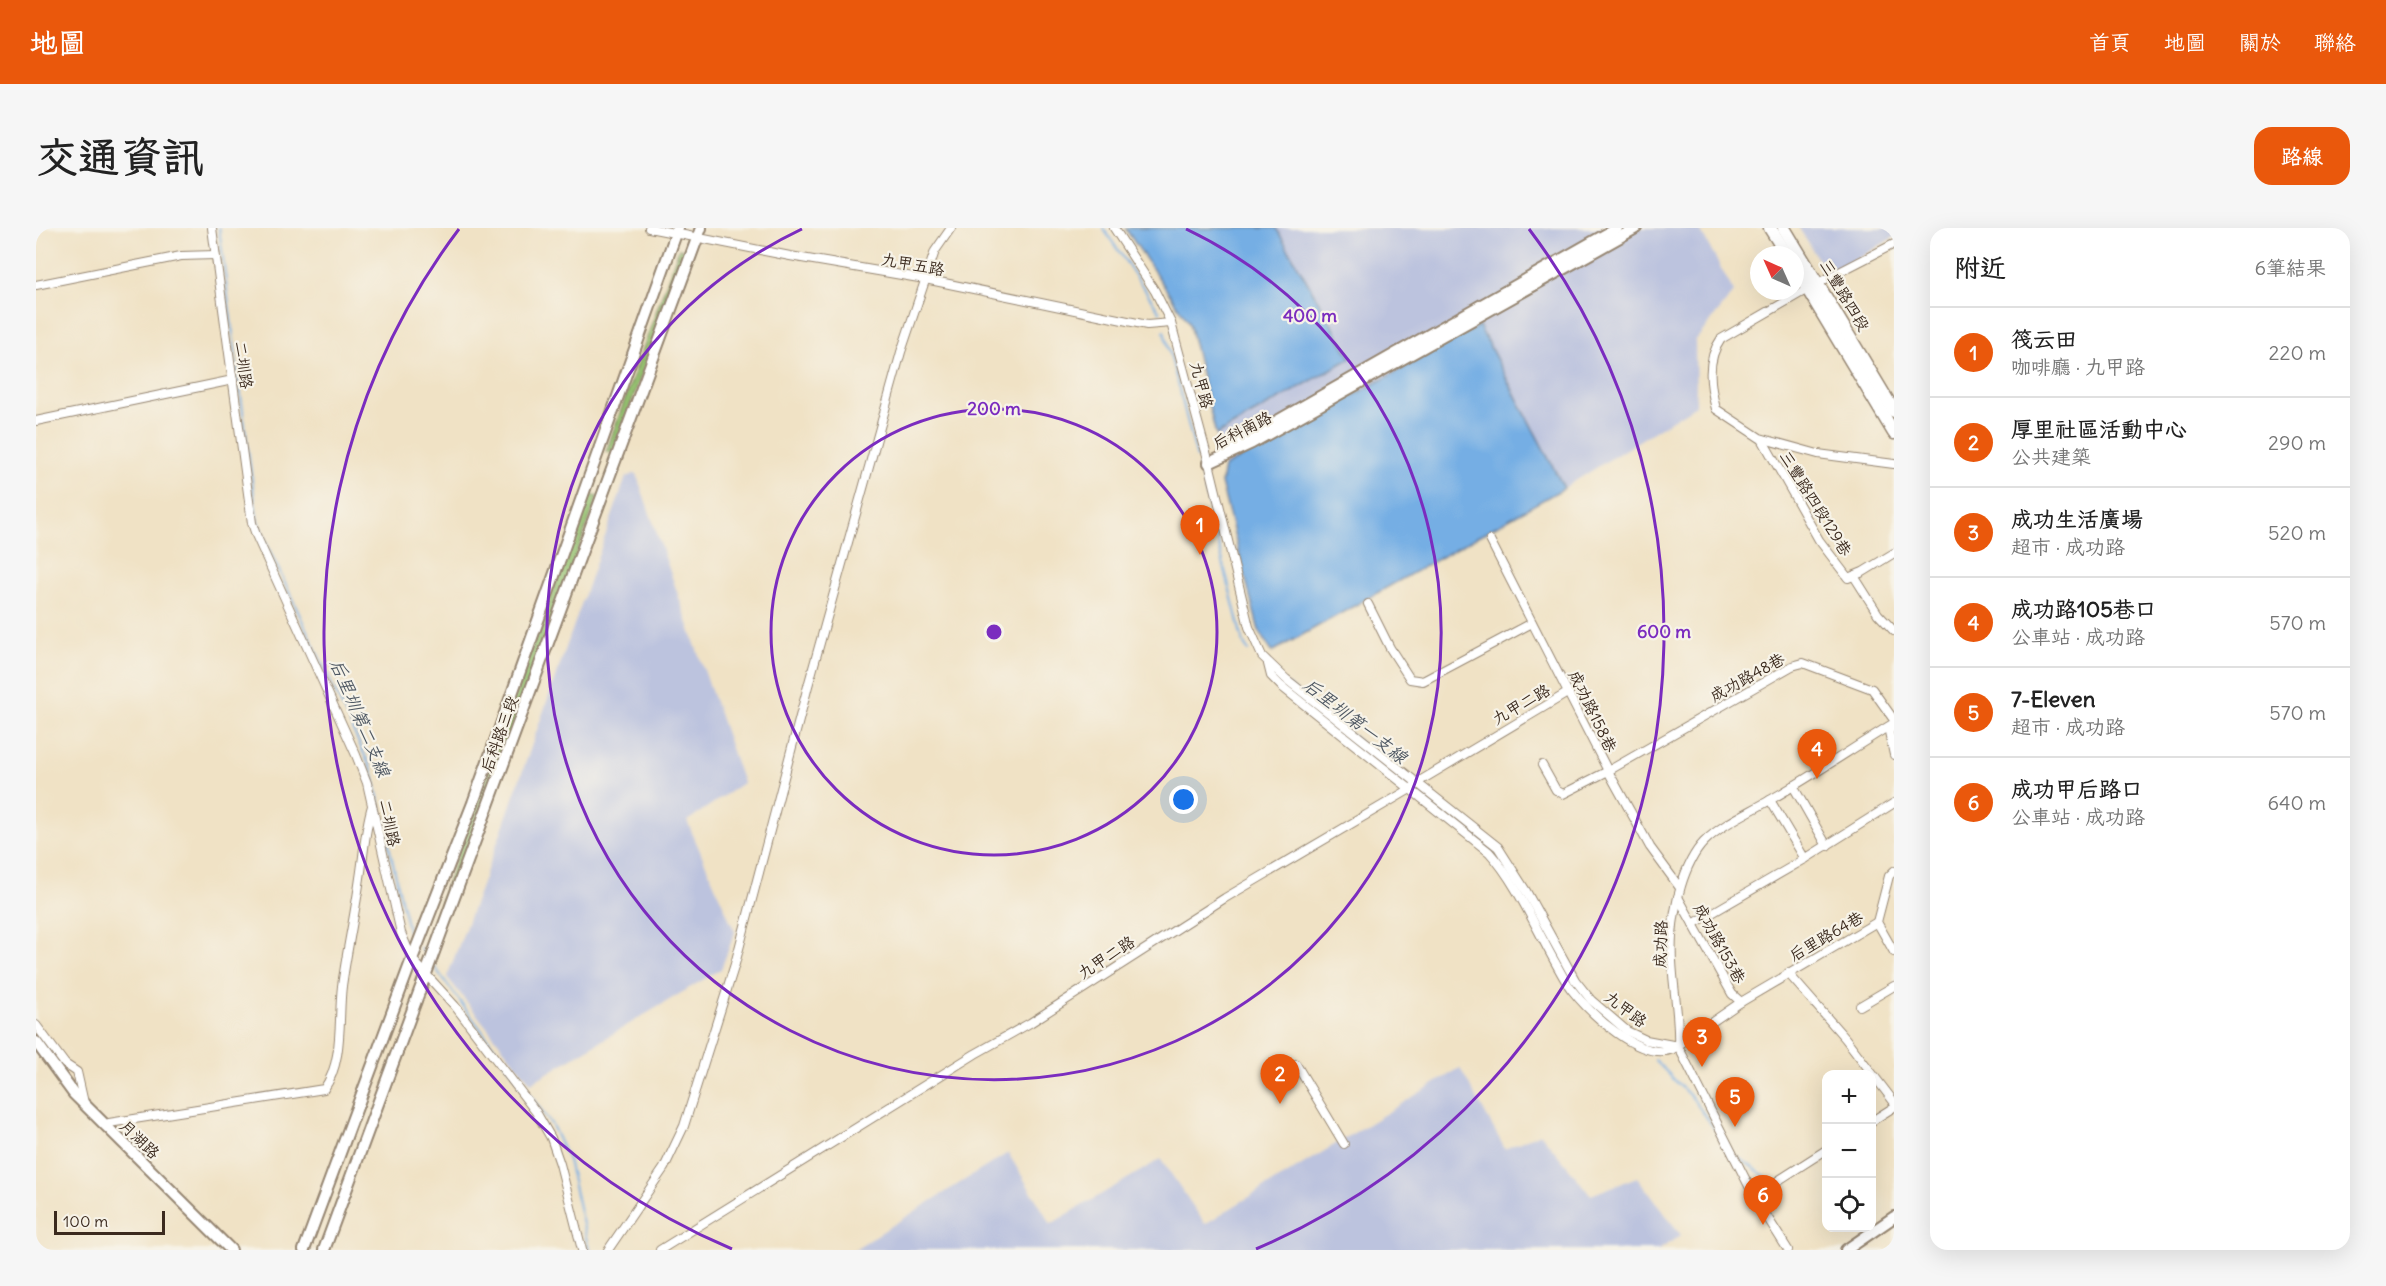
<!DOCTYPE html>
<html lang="zh-TW">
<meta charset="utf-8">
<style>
:root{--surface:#fff;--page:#f6f6f6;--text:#222;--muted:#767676;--line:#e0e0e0;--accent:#ea580c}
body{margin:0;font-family:Delius,"LXGW WenKai TC",sans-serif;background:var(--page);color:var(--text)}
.controls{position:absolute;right:18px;bottom:18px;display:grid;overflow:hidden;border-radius:12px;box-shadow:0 6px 24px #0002}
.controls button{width:54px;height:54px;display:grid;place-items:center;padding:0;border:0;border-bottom:2px solid var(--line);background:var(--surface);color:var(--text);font:30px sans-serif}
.compass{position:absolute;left:1714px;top:18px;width:54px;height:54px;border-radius:50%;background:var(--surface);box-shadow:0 6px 24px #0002;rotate:315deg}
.scale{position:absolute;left:18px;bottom:15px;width:111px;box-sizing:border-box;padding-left:6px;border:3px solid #3b2a1e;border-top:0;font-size:16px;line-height:21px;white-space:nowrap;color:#3b2a1e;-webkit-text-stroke:4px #f7f3e8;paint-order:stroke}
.you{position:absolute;left:1148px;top:572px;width:21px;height:21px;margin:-15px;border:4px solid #fff;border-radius:50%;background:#1a73e8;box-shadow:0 0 0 9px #1a73e833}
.badge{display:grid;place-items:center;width:39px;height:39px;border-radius:50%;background:var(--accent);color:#fff;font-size:20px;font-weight:700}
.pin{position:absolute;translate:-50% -50px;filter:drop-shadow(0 2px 3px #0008)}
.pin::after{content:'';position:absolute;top:32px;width:21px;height:18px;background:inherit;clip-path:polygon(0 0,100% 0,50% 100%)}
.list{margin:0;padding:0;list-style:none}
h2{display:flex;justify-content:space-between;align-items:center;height:78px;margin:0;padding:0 24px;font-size:26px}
h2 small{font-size:20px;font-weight:400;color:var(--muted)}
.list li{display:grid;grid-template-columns:39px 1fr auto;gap:18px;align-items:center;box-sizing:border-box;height:90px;padding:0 24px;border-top:2px solid var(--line)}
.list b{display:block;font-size:22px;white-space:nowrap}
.list p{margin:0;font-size:20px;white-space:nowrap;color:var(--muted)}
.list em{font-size:20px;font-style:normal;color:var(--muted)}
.icon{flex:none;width:33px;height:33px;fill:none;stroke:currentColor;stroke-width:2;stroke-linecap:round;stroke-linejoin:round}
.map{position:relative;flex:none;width:1858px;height:1022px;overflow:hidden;border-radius:18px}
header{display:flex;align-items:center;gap:36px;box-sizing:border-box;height:84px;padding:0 30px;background:var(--accent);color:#fff}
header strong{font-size:28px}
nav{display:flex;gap:33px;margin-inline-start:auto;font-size:21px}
.intro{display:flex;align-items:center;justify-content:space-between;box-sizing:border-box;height:144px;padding:0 36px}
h1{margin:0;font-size:42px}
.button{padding:15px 27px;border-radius:18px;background:var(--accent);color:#fff;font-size:21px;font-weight:700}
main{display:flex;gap:36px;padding:0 36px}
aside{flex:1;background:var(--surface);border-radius:18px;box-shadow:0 6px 24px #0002}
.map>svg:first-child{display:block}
</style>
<header>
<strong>地圖</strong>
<nav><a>首頁</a><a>地圖</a><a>關於</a><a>聯絡</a></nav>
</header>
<div class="intro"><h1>交通資訊</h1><a class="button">路線</a></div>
<main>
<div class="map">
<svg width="1858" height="1022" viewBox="0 0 1858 1022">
<rect width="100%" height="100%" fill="#f7f3e8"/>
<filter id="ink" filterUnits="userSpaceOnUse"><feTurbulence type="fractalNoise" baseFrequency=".0167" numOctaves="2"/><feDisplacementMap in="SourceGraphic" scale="12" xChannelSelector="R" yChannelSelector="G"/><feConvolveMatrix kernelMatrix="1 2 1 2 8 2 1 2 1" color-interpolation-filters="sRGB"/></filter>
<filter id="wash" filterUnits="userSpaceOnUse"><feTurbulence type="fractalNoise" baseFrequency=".008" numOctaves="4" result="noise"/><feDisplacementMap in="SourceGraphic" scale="24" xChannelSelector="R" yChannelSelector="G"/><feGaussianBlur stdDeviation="1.35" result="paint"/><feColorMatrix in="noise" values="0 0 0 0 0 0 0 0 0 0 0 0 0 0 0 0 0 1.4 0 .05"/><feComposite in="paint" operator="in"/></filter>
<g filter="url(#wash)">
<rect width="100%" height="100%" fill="#f0e2c5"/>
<g fill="#bcc3de">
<path d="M 1089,0 L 1663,0 L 1698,64 L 1659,113 L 1660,177 L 1528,260 L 1236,424 L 1223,403 L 1185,255 L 1188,239 L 1153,95 Z"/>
<path d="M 1763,0 L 1858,0 L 1858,9 L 1792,48 Z"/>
<path d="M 600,245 L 707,555 L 651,593 L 699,704 L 685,741 L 495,855 L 411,749 L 463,610 L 590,249 Z"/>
<path d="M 1424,840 L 1469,921 L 1504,905 L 1555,967 L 1601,949 L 1645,1007 L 1623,1022 L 817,1022 L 972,925 L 1015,996 L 1125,931 L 1169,996 Z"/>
</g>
<g fill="#95c271" stroke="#687648" stroke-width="1.5">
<path d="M 643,21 L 651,23 L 577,225 L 570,224 Z"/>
<path d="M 552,266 L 562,269 L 397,710 L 392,708 Z"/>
</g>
<g fill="#74aee4" stroke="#586c81" stroke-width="1.5">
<path d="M 1089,0 L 1240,0 L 1315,130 L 1180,207 L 1153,95 Z"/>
<path d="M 1443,98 L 1528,260 L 1236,424 L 1223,403 L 1185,255 L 1188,239 Z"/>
</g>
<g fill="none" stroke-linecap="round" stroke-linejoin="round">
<g stroke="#74aee4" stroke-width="2">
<path d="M 183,0 L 221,291 L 232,319 L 336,543 L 373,706 L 379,713"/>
<path d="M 1067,0 L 1124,84"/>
<path d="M 1128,103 L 1161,230"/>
<path d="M 1163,237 L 1206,411 L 1212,423"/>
<path d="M 1252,457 L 1341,528"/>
<path d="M 1456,619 L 1464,628"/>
<path d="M 1506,701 L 1526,738"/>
<path d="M 384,720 L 392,730"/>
<path d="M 397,737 L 516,897 L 532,932 L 553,1022"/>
<path d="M 1530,744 L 1548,768"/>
<path d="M 1619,832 L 1657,871 L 1686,911"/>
<path d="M 1702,929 L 1736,953"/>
</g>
</g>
</g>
<g filter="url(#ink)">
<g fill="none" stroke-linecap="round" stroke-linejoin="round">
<defs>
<g id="minor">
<path d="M 176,0 L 216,295 L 220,307 L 320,527 L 331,555 L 365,705 L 376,731 L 419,778 L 500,884 L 515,910 L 524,936 L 546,1022"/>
<path d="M 613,0 L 754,28 L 889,51 L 1111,97 L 1135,95"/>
<path d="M 1078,0 L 1119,63 L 1135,95 L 1173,235 L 1213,399 L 1226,428 L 1250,451 L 1462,619 L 1490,663 L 1539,752 L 1555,772 L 1591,803 L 1610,812 L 1642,818"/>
<path d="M 1858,16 L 1782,55 L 1685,111 C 1670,132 1674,158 1680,181 L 1724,210 L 1782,226 L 1858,236"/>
<path d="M 0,57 L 145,28 L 179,27"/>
<path d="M 0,193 L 197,152"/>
<path d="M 1726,211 L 1783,312 L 1812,350 L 1827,344 L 1858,325"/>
<path d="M 1454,312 L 1572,543 L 1614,619 L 1644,660"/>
<path d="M 1818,348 L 1842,386 L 1858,403"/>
<path d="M 1332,376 L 1354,420 L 1374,451 L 1387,453 L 1496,395"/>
<path d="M 1232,436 L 1235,448 L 1245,458 L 1453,624 C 1481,655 1498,697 1519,734 C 1524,743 1529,753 1535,761 C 1554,785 1604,834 1637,821 L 1705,774 L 1841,694"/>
<path d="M 1858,496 L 1853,504 L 1858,527"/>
<path d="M 1506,537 L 1520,562 L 1527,566 L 1572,543 L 1756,438 L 1767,435 L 1836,461 L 1858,492"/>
<path d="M 1757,558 L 1791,618"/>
<path d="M 1734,572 L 1769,631"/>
<path d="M 1858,643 L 1853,648 L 1841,694 L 1858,724"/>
<path d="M 1642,669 L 1696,766 L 1705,774"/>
<path d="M 1657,696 L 1769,631 L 1858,575"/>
<path d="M 1752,745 L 1809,810 L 1858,874"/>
<path d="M 1824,778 L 1858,758"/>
<path d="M 0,797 L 29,836 L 41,844 L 48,875"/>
<path d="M 1260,836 L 1308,916"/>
<path d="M 1836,893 L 1858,879"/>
<path d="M 69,898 L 73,895 L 288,861 C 308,833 302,791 306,758 C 311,722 319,686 324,650 C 328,625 329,601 336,578"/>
<path d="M 1718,968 L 1790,922"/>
<path d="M 572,1022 L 628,940 L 648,898 L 699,736 L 772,458 L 865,124 L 899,23 L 915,0"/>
<path d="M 624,1022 L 939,826 L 994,795 L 1189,670 L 1376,560 L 1382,554 L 1533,464"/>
<path d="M 1752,1022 L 1718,968 L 1642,818 C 1644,781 1633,745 1636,708 C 1638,679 1647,636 1668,614 C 1686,596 1712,585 1734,572 C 1776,548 1817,520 1858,495"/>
</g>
<g id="tertiary">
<path d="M 1190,222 L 1581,0"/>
<path d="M 1173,235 L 1216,215 L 1600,0"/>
<path d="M 0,814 L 38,866 L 195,1022"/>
<path d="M 268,1022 L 376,731 L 437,575 L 642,0"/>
<path d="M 288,1022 L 665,0"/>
</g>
<path id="secondary" d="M 1810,1022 L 1858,989"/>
<g id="primary">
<path d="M 1734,0 L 1751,27"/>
<path d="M 1748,0 L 1858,183"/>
<path d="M 1759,40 L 1858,205"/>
</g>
</defs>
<use href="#minor" stroke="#968672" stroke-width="10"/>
<use href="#tertiary" stroke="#968672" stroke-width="14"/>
<use href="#secondary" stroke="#968672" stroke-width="14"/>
<use href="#primary" stroke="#968672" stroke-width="15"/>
<use href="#minor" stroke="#fff" stroke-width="8"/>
<use href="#tertiary" stroke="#fff" stroke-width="10"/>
<use href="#secondary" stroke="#fff" stroke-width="10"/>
<use href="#primary" stroke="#fff" stroke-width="12"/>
</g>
</g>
<g fill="none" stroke="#7b2cbf" stroke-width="3">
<circle cx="958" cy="404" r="223"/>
<path d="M1150 1A447 447 0 1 1 766 1"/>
<path d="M696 1021A670 670 0 0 1 423 1M1493 1A670 670 0 0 1 1220 1021"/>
</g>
<g text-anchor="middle" stroke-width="4.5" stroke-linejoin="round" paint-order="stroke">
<g font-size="16" fill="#3b2a1e" stroke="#f7f3e8">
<text transform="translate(877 36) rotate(10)" y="6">九甲五路</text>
<text transform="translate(1809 67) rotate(59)" y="6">三豐路四段</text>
<text transform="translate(208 137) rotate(82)" y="6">二圳路</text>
<text transform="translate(1166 157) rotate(75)" y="6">九甲路</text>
<text transform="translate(1206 202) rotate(-27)" y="6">后科南路</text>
<text transform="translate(1780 275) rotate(58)" y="6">三豐路四段129巷</text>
<text transform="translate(1711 449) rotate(-29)" y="6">成功路48巷</text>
<text transform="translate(1485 476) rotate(-30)" y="6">九甲二路</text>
<text transform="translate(1557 483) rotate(64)" y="6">成功路158巷</text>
<text transform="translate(463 506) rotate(-70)" y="6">后科路三段</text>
<text transform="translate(354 595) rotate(78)" y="6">二圳路</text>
<text transform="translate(1790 708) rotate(-30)" y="6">后里路64巷</text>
<text transform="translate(1684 715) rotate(61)" y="6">成功路153巷</text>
<text transform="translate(1624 716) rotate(-88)" y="6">成功路</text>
<text transform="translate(1070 729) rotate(-33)" y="6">九甲二路</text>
<text transform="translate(1590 781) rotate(37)" y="6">九甲路</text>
<text transform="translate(104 911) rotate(44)" y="6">月湖路</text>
</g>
<g font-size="18" font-style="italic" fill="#4f5863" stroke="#f7f3e8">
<text transform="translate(324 490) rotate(67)" y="6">后里圳第二支線</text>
<text transform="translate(1319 493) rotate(38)" y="6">后里圳第一支線</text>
</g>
</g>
<circle cx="958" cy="404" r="9" fill="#7b2cbf" stroke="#f7f3e8" stroke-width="3"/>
<g font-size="18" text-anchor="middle" font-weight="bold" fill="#7b2cbf" stroke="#f7f3e8" stroke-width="4.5" stroke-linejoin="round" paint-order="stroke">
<text x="1274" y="94">400 m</text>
<text x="958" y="187">200 m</text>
<text x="1628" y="410">600 m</text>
</g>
</svg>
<div class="controls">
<button>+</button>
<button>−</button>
<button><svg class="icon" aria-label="locate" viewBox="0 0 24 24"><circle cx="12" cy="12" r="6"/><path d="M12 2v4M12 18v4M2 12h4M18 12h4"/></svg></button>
</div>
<svg class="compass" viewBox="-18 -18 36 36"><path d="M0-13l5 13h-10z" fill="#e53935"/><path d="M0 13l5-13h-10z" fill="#767676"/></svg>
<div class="scale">100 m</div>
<div class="you"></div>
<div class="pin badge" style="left:1164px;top:327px">1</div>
<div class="pin badge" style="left:1244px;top:876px">2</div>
<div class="pin badge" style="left:1666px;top:839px">3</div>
<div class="pin badge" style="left:1781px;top:551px">4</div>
<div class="pin badge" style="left:1699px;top:899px">5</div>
<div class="pin badge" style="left:1727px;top:997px">6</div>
</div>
<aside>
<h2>附近<small>6筆結果</small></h2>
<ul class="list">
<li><span class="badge">1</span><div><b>筏云田</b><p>咖啡廳 · 九甲路</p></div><em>220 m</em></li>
<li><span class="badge">2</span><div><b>厚里社區活動中心</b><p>公共建築</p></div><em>290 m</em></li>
<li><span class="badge">3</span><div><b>成功生活廣場</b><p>超市 · 成功路</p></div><em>520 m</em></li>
<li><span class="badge">4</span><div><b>成功路105巷口</b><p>公車站 · 成功路</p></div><em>570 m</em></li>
<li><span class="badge">5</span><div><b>7-Eleven</b><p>超市 · 成功路</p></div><em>570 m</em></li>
<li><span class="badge">6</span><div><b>成功甲后路口</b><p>公車站 · 成功路</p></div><em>640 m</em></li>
</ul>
</aside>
</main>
